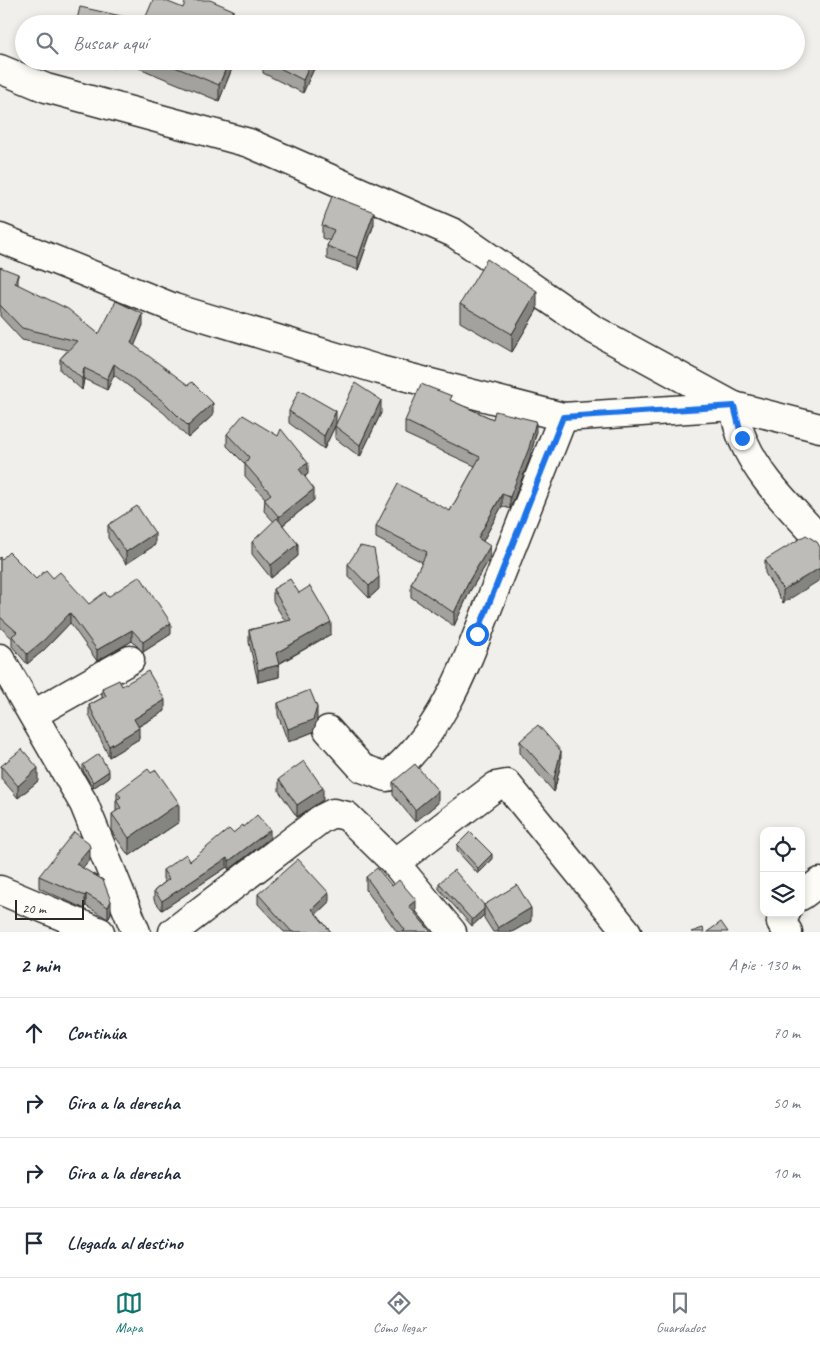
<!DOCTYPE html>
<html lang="es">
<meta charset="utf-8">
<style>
:root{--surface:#fff;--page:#f6f6f7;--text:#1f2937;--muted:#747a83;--line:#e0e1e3;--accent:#0f766e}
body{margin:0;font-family:Caveat,sans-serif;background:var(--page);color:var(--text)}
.controls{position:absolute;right:15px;bottom:15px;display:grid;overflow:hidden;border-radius:10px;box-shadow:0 2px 8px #0003}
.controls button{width:45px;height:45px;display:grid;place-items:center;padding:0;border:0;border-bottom:1px solid var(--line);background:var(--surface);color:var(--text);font:25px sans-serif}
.scale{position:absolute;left:15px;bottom:12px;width:69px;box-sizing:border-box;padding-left:5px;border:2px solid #2b2b2b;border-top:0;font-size:14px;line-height:18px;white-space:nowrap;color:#2b2b2b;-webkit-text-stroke:4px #fdfcf7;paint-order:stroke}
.stop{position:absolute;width:15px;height:15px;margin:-11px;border:4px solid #1a73e8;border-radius:50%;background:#fff}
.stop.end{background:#1a73e8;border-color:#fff;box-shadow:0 1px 5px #0008}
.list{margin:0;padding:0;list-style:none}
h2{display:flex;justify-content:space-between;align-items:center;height:65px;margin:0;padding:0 20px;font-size:21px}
h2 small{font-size:16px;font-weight:400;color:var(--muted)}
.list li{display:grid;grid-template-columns:32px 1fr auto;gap:15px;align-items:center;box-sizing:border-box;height:70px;padding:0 20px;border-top:1px solid var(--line)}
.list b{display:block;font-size:19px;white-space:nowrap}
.list em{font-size:16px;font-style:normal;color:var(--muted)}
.icon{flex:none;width:28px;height:28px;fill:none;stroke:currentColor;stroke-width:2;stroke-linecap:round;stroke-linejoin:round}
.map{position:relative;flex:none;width:820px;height:932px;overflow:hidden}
.search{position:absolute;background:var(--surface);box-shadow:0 2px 8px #0003;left:15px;right:15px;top:15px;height:55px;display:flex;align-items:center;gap:12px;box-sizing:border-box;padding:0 18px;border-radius:28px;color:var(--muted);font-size:19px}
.sheet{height:345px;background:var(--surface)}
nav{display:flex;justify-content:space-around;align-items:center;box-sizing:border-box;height:70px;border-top:1px solid var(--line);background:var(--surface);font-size:14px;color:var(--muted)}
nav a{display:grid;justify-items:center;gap:2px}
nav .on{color:var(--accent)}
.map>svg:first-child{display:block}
</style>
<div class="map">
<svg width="820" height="932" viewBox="0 0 820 932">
<rect width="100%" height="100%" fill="#f0efeb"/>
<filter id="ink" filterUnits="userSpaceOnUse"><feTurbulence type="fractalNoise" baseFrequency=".02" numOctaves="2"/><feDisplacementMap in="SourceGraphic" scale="10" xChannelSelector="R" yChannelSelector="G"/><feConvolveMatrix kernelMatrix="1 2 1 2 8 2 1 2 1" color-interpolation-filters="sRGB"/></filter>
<g filter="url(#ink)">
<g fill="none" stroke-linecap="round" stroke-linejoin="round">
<defs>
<g id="minor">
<path d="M 0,69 L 46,88 L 249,143 L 431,223 L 454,233 L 591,328 L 734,406 L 820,428"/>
<path d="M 0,238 L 174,308 L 380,370 L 563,417 L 734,406"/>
<path d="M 734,406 C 736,417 738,430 743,440 C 760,480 792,508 820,540"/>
<path d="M 0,658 L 84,804 L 136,932"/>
<path d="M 34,714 L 130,660"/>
<path d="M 328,730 L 362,768 L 387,777 C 449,727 470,651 499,579 C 520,525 542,471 563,417"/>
<path d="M 395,863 L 496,786 L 507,784 L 627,932"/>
<path d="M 0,890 L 100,932"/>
<path d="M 801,896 L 820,882"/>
<path d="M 786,913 L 781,922 L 788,932"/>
<path d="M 173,932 L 321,819 L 333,813 L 347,816 L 395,863 L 452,932"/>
</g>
</defs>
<use href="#minor" stroke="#2b2b2b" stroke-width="31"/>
<use href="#minor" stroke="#fdfcf7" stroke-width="28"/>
</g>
<g fill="#a3a29e" stroke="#2b2b2b">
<path d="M 88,61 L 115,61 L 113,68 Z"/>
<path d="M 122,61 L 235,61 L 219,101 Z"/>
<path d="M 263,61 L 317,61 L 317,62 L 303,93 L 263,73 Z"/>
<path d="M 374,224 L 358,270 L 327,259 L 327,246 L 330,241 L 322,238 L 322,225 Z"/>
<path d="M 0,267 L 18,285 L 99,334 L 143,325 L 134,346 L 213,415 L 188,438 L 164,413 L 114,375 L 107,390 L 84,379 L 82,390 L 60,370 L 60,359 L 68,350 L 22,340 L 0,316 Z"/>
<path d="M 460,304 L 537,310 L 512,352 L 460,322 Z"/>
<path d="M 452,401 L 493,419 L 536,434 L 529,461 L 510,509 L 502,506 L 483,541 L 490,558 L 470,591 L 454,626 L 411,597 L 411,584 L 422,562 L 376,538 L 376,526 L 450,511 L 475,466 L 405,434 L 405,421 Z"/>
<path d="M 289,411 L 336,424 L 381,413 L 360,457 L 335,438 L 335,426 L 324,449 L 289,423 Z"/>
<path d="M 227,434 L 308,474 L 305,477 L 314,500 L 283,525 L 298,556 L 271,578 L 252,554 L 252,542 L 274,522 L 264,511 L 265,498 L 245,476 L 245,464 L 227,446 Z"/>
<path d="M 108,525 L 155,545 L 126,564 L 108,538 Z"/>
<path d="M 820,547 L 783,603 L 765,573 L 765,560 Z"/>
<path d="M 0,557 L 2,559 L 36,579 L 53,578 L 89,604 L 108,597 L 171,634 L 143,652 L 132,641 L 97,661 L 70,623 L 44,650 L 27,664 L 12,646 L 12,638 L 0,627 Z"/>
<path d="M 348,564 L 379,589 L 369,598 L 348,576 Z"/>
<path d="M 273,589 L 299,593 L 331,634 L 279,664 L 279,677 L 258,682 L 249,642 L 249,630 L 285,621 L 273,601 Z"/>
<path d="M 122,686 L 165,711 L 138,727 L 139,739 L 109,757 L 89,715 L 89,705 L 102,698 L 102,688 Z"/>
<path d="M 278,703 L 317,720 L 313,732 L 288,742 L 278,715 Z"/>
<path d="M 520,741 L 561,763 L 554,792 L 520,753 Z"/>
<path d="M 83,765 L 109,777 L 93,788 L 83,771 Z"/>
<path d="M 1,766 L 38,781 L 18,798 L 1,778 Z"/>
<path d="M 279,779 L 323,800 L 297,817 L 279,791 Z"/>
<path d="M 393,782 L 438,803 L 415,822 L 393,795 Z"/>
<path d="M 117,792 L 179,822 L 129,856 L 112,832 L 112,814 L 116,812 L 116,800 L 117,799 Z"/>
<path d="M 244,827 L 270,838 L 229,870 L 227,867 L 162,910 L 154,900 L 154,891 L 165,882 L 163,879 L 163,870 L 190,861 L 233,833 Z"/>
<path d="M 457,845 L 492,860 L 478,874 L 457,851 Z"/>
<path d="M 90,859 L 82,868 L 103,880 L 111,913 L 108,919 L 86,906 L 85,909 L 39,888 L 39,876 Z"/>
<path d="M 366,877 L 416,913 L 415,913 L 431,932 L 397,932 L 366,890 Z"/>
<path d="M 439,883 L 484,905 L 531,921 L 512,932 L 493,932 L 484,918 L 484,915 L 472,926 L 439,889 Z"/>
<path d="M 258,894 L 329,902 L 316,914 L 331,932 L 284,932 L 258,904 Z"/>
</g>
<g fill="#848481" stroke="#2b2b2b">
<path d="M 233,10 L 233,24 L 227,24 Z"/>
<path d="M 229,61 L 235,61 L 219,101 L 219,85 Z"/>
<path d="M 312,61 L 317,61 L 317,62 L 303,93 L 303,80 Z"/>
<path d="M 374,212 L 374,224 L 358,270 L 358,258 Z"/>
<path d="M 18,274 L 18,286 L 15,283 Z"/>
<path d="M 537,291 L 537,310 L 512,352 L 512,334 Z"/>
<path d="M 143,314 L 143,325 L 131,354 L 131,343 Z"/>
<path d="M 114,364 L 114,375 L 107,390 L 107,379 Z"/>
<path d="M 84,368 L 84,379 L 82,390 L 82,379 Z"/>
<path d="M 381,400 L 381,413 L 360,457 L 360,445 Z"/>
<path d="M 213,403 L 213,415 L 188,438 L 188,426 Z"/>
<path d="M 336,411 L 336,424 L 324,449 L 324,436 Z"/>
<path d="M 536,421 L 536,434 L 529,461 L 510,509 L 510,497 Z"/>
<path d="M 308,463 L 308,474 L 299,481 L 299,469 Z"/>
<path d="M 314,489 L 314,500 L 279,528 L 279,517 Z"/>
<path d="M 502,494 L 502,506 L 478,550 L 478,538 Z"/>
<path d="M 155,533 L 155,545 L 126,564 L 126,552 Z"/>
<path d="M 298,544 L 298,556 L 271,578 L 271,565 Z"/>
<path d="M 490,546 L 490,558 L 470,591 L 454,626 L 454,613 L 470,579 Z"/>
<path d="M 820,568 L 820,580 L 783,603 L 783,590 Z"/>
<path d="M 379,577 L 379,589 L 369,598 L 369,586 Z"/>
<path d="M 70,613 L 70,623 L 44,650 L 27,664 L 27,654 Z"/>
<path d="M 331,622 L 331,634 L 276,665 L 276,653 Z"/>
<path d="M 171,623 L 171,634 L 143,652 L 143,642 Z"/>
<path d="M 132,630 L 132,641 L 97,661 L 97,650 Z"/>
<path d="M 279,665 L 279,677 L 258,682 L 258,670 Z"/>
<path d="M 165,700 L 165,711 L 134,729 L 134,719 Z"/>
<path d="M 317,707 L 317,720 L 313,732 L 288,742 L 288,729 Z"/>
<path d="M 139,728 L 139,739 L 109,757 L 109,746 Z"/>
<path d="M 561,751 L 561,763 L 554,792 L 554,779 Z"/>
<path d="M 38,768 L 38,781 L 18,798 L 18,786 Z"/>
<path d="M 109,771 L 109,777 L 93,788 L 93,782 Z"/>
<path d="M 323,788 L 323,800 L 297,817 L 297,805 Z"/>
<path d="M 438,791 L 438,803 L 415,822 L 415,810 Z"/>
<path d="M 179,803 L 179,822 L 129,856 L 129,838 Z"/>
<path d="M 270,830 L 270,838 L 229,870 L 229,861 Z"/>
<path d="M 90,847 L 90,859 L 76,876 L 76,864 Z"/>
<path d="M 492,854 L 492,860 L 478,874 L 478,868 Z"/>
<path d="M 227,858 L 227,867 L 162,910 L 162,901 Z"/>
<path d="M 329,893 L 329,902 L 312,918 L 312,909 Z"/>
<path d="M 86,894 L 86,906 L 85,909 L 85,896 Z"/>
<path d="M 416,900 L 416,913 L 409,918 L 409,906 Z"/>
<path d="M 111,901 L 111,913 L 108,919 L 108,907 Z"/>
<path d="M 531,908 L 531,921 L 512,932 L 498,932 L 498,928 Z"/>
<path d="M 484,909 L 484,915 L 472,926 L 472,920 Z"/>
</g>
<g fill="#bdbcb8" stroke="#2b2b2b">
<path d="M 153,0 L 163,0 L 183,8 L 186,0 L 210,0 L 233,10 L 227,24 L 76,24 L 80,7 L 144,21 Z"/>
<path d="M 160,61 L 229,61 L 219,85 Z"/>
<path d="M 266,61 L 312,61 L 303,80 Z"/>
<path d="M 332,196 L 374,212 L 358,258 L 327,246 L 334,230 L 322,225 Z"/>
<path d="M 487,259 L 537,291 L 512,334 L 460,304 Z"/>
<path d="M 0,267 L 18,274 L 15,283 L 68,309 L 99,334 L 116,301 L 143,314 L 131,343 L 188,385 L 192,382 L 213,403 L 188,426 L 164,402 L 114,364 L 107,379 L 84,368 L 82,379 L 60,359 L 77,341 L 22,328 L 0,305 Z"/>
<path d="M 355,383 L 381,400 L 360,445 L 335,426 Z"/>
<path d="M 421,384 L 452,396 L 450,400 L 493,419 L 495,411 L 536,421 L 529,448 L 510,497 L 502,494 L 478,538 L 490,546 L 470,579 L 454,613 L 411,584 L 427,552 L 376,526 L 398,484 L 450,511 L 480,457 L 405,421 Z"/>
<path d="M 299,390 L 336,411 L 324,436 L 289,411 Z"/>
<path d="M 243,415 L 278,436 L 281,429 L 308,463 L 299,469 L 314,489 L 279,517 L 264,499 L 271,494 L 245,464 L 249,457 L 227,434 Z"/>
<path d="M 137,506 L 155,533 L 126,552 L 108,525 Z"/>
<path d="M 277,518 L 298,544 L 271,565 L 252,542 Z"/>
<path d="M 806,535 L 817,542 L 820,547 L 820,568 L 783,590 L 765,560 Z"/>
<path d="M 360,546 L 374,549 L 379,577 L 369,586 L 348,564 Z"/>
<path d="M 9,552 L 36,579 L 46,570 L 53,578 L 60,572 L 89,604 L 105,592 L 108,597 L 140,576 L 171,623 L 143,642 L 132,630 L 97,650 L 70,613 L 44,640 L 27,654 L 12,636 L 17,632 L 0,617 L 0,557 L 2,559 Z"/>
<path d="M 290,579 L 299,593 L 310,586 L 331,622 L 276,653 L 279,665 L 258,670 L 249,630 L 291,620 L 273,589 Z"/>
<path d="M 148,671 L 165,700 L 134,719 L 139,728 L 109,746 L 89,705 L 106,696 L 102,688 L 119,680 L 122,686 Z"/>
<path d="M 310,690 L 317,707 L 313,720 L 288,729 L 278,703 Z"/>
<path d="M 538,725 L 561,751 L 554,779 L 520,741 Z"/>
<path d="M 22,749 L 38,768 L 18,786 L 1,766 Z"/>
<path d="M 99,754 L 109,771 L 93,782 L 83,765 Z"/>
<path d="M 304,761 L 323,788 L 297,805 L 279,779 Z"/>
<path d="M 415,764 L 438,791 L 415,810 L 393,782 Z"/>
<path d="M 148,769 L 151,773 L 156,770 L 179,803 L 129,838 L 112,814 L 121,808 L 116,800 L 121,797 L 117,792 Z"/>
<path d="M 257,815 L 270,830 L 229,861 L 227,858 L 162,901 L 154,891 L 169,879 L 163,870 L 186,854 L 190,861 L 229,829 L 233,833 L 243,825 L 244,827 Z"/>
<path d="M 74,832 L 88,842 L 90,847 L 76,864 L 103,880 L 111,901 L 108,907 L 86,894 L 85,896 L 39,876 Z"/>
<path d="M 470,832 L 492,854 L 478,868 L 457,845 Z"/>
<path d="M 298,859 L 329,893 L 312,909 L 331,932 L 292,932 L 258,894 Z"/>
<path d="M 377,868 L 392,886 L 399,880 L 416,900 L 409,906 L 431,932 L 403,932 L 405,930 L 366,877 Z"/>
<path d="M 454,870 L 484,905 L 484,909 L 472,920 L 439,883 Z"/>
<path d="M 517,885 L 531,908 L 498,928 L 484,905 Z"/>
<path d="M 721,922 L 728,932 L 707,932 Z"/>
<path d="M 703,928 L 704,932 L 691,932 Z"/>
</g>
</g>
<g fill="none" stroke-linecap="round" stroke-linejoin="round" filter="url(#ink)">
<path stroke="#1a73e8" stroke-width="6" d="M 477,634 L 563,417 L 734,406 L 742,438"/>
</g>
</svg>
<div class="controls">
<button><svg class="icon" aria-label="locate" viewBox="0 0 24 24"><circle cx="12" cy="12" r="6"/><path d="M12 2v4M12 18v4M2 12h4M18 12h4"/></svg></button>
<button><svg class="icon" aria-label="layers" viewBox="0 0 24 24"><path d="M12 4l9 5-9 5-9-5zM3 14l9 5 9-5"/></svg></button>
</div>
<div class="scale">20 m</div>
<div class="stop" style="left:477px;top:634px"></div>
<div class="stop end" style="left:742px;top:438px"></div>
<div class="search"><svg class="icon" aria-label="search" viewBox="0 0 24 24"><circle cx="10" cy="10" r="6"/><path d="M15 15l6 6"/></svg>Buscar aquí</div>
</div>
<section class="sheet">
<h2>2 min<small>A pie · 130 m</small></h2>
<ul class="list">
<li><svg class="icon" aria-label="ahead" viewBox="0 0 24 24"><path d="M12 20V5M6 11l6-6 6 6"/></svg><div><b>Continúa</b></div><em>70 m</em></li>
<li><svg class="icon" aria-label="right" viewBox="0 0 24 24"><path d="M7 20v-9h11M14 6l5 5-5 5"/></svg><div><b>Gira a la derecha</b></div><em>50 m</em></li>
<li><svg class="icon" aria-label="right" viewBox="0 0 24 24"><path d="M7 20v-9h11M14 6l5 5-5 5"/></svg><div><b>Gira a la derecha</b></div><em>10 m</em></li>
<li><svg class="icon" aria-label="arrive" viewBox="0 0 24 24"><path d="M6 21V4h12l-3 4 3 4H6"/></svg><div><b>Llegada al destino</b></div></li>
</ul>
</section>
<nav>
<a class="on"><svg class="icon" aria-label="map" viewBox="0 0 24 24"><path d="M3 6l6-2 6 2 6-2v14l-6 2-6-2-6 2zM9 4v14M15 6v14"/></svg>Mapa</a>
<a><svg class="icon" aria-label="directions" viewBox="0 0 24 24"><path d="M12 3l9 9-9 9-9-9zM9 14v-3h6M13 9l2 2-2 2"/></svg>Cómo llegar</a>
<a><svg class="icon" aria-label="saved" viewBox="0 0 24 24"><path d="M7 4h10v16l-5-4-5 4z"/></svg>Guardados</a>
</nav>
